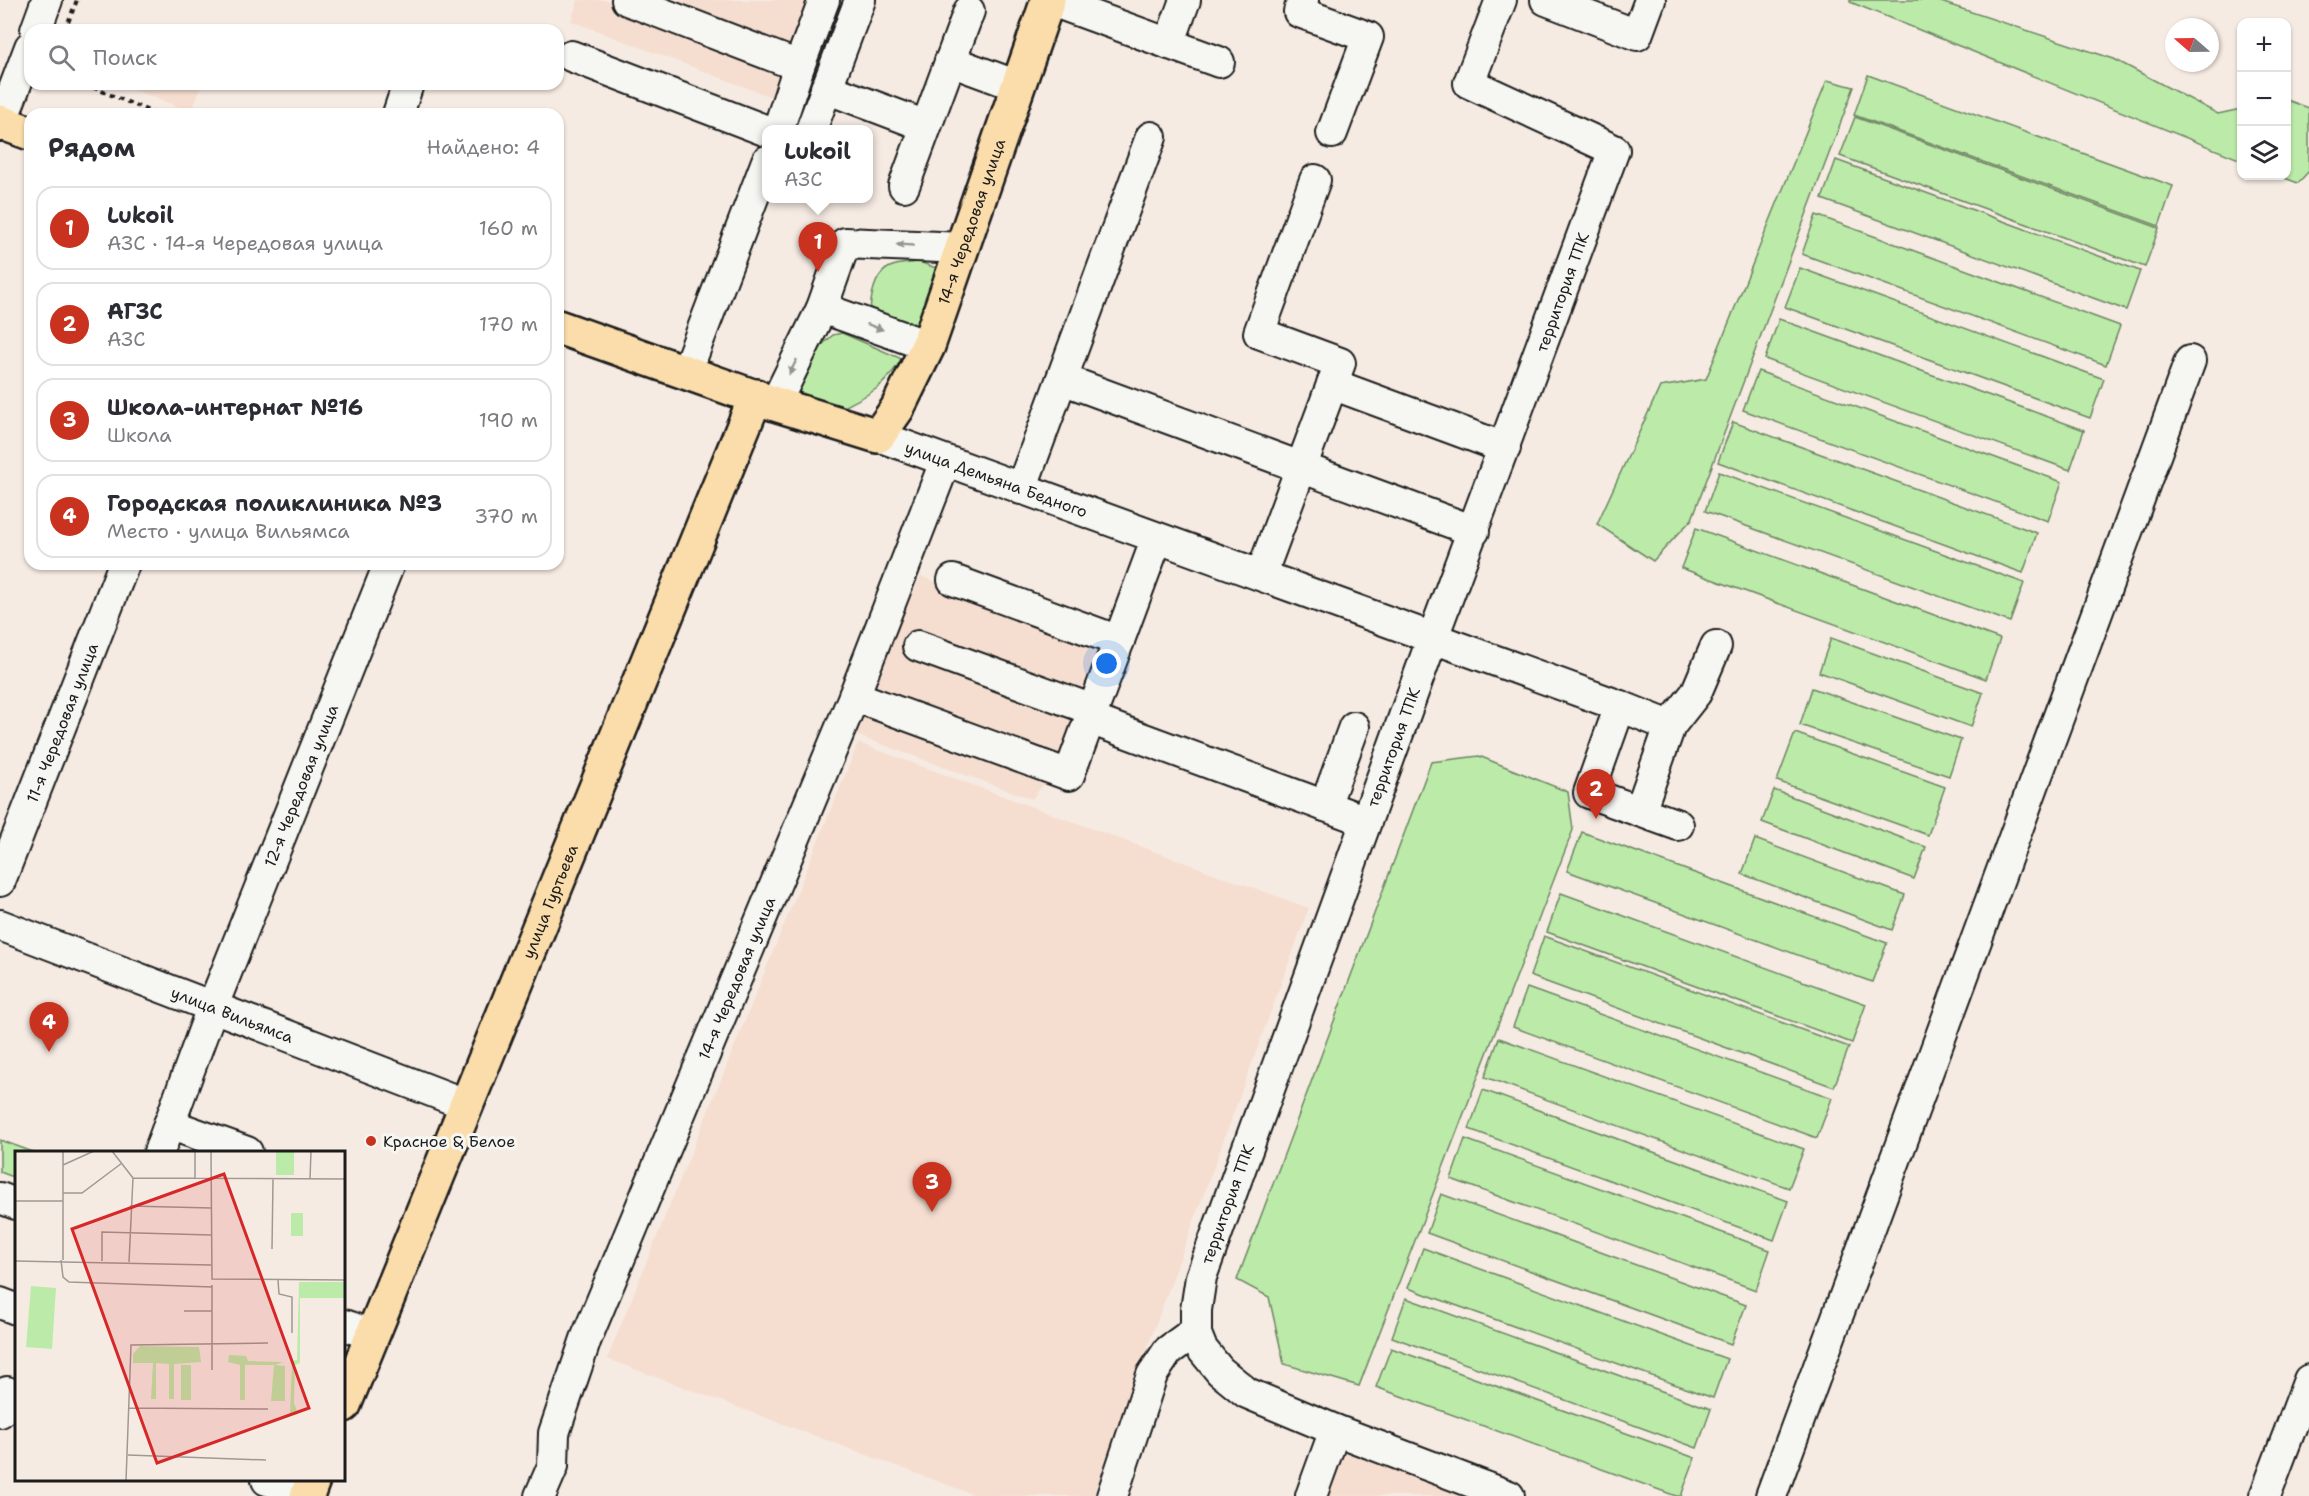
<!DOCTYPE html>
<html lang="ru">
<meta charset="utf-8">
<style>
:root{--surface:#fff;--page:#f2f2f3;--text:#2b2b33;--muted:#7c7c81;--line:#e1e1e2;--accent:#c8321e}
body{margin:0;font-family:"Shantell Sans",sans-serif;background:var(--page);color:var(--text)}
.controls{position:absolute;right:18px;top:18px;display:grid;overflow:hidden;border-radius:12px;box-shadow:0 2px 4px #0004}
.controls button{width:54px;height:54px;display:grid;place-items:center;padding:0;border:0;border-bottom:2px solid var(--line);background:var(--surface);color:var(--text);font:30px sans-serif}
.compass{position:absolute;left:2165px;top:18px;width:54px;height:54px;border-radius:50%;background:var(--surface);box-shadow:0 2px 4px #0004;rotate:290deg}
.you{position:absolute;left:1107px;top:664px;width:21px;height:21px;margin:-15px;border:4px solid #fff;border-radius:50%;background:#1a73e8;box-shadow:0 0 0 9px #1a73e833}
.badge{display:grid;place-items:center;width:39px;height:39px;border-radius:50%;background:var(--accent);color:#fff;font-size:20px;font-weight:700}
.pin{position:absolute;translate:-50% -50px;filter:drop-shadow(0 2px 3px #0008)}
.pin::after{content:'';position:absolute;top:32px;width:21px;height:18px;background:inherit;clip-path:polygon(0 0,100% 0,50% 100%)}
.popup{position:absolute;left:762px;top:125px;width:111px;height:78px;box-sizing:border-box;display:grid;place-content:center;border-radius:12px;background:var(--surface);filter:drop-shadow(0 2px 4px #0005);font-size:20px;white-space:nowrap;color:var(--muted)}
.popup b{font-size:22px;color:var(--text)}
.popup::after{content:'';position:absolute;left:50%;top:100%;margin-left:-12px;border:12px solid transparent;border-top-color:var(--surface)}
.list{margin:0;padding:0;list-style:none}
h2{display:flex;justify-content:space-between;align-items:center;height:78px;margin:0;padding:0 24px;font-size:26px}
h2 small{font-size:20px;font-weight:400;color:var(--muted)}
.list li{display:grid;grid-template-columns:39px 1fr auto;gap:18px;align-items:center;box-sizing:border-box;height:84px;margin:0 12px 12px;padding:0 12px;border:2px solid var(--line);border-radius:18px}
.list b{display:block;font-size:22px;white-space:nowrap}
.list p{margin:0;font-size:20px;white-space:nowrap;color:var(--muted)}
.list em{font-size:20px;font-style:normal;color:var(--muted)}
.icon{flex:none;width:33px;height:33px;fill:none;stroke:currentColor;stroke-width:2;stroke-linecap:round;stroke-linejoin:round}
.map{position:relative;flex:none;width:2309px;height:1496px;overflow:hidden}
.search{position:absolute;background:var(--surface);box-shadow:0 2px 4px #0004;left:24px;top:24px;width:540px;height:66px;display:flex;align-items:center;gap:15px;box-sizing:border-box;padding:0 21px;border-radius:18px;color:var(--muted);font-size:22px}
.panel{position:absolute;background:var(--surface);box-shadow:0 2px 4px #0004;left:24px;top:108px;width:540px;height:462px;border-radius:18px}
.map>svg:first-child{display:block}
</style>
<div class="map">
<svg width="2309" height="1496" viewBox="0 0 2309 1496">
<rect width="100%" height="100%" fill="#f6ebe3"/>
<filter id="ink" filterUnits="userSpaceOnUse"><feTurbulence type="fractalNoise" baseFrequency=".0167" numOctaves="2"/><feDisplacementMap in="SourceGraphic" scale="12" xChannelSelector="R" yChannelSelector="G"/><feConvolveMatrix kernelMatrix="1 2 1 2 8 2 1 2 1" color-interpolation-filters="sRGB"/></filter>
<g filter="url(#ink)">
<g fill="#f5ded0">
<path d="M 578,0 L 830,0 L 792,105 L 571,21 Z"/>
<path d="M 119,84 L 202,84 L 192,112 Z"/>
<path d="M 921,576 L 1105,652 L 1069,753 L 1032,799 L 850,733 Z"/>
<path d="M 858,743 L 1309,908 L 1093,1496 L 977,1496 L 607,1359 Z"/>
<path d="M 1331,1435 L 1489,1496 L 1309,1496 Z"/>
</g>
<g fill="#bceba9" stroke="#6c8462" stroke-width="1.5">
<path d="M 1850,0 L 1935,0 L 2114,59 L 2218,114 L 2241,109 L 2241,160 L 1850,2 Z"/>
<path d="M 1868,75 L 2173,186 L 2159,226 L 1854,115 Z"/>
<path d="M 1827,80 L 1854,87 L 1692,519 L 1653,561 L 1597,524 L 1660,387 L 1706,379 Z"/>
<path d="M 2287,100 L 2309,108 L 2309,171 L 2298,183 L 2279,176 L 2286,176 Z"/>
<path d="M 1855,117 L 2159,228 L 2145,267 L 1840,156 Z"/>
<path d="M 1836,160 L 2140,271 L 2126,310 L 1822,199 Z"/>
<path d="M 1816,215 L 2120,326 L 2106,365 L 1802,254 Z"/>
<path d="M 919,262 L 939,269 L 918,328 L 870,311 C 871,296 874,274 890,267 C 897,263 911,263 919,262 Z"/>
<path d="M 1800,268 L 2104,379 L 2090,418 L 1785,307 Z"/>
<path d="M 1779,319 L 2084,430 L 2070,470 L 1765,359 Z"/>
<path d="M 842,333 L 902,359 C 882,389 873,392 842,408 L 796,396 L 795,384 L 823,344 L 833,335 Z"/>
<path d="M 1758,371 L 2062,482 L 2048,521 L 1743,410 Z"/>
<path d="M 1733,422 L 2037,533 L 2023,573 L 1718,462 Z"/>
<path d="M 1719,472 L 2024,583 L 2010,622 L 1705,511 Z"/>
<path d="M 1696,528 L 2000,639 L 1986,679 L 1681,568 Z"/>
<path d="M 1831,638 L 1983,693 L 1971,727 L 1819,672 Z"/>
<path d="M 1812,688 L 1961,740 L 1949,776 L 1800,725 Z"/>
<path d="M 1795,733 L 1945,787 L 1928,835 L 1777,781 Z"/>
<path d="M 1479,756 L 1568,792 L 1573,830 L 1359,1386 L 1284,1364 L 1269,1297 L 1237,1280 L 1431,762 Z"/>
<path d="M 1774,790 L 1926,847 L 1914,879 L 1762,822 Z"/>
<path d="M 1582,832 L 1887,943 L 1872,982 L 1567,871 Z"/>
<path d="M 1755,839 L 1905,895 L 1892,930 L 1742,874 Z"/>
<path d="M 1561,893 L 1866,1004 L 1852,1043 L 1547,932 Z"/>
<path d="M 1544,936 L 1849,1047 L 1834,1087 L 1530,976 Z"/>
<path d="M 1527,988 L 1832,1098 L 1817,1138 L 1513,1027 Z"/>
<path d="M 1499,1038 L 1804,1149 L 1789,1188 L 1485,1077 Z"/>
<path d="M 1483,1090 L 1788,1201 L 1774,1240 L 1469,1129 Z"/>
<path d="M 1465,1139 L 1770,1250 L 1756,1290 L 1451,1179 Z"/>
<path d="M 0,1140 L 33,1152 L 16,1152 L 16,1178 L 0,1172 Z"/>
<path d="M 1441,1194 L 1746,1305 L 1731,1344 L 1427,1233 Z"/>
<path d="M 1423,1248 L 1727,1359 L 1713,1398 L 1408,1288 Z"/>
<path d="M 1406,1298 L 1711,1409 L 1697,1448 L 1392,1337 Z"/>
<path d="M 1391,1348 L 1695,1458 L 1681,1496 L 1676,1496 L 1376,1387 Z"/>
</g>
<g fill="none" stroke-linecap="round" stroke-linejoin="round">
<defs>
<g id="minor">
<path d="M 627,0 L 799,66 L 778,130"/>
<path d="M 1049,0 L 1219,62"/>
<path d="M 1303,0 L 1299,12 L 1368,37 L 1332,133"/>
<path d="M 1501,0 L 1469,83 L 1614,150 L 1433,637 L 1201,1277 L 1196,1310 L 1196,1334 L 1202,1349 L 1220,1371 L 1247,1393 L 1335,1430 L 1509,1496"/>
<path d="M 1546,0 L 1637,35 L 1650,0"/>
<path d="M 36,30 L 47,0"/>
<path d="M 1169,44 L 1185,0"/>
<path d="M 571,56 L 767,131"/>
<path d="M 950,61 L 1018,86"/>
<path d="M 799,66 L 824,0"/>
<path d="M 826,88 L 926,126"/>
<path d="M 398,114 L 408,84"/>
<path d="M 0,126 L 30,47"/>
<path d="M 811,130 L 860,0"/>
<path d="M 904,186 L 969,11"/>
<path d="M 822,308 L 928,346"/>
<path d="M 686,373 L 767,161"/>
<path d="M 1062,379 L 1474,531"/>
<path d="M 1332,384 L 1505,448"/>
<path d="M 775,404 L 822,308 L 845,243 L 963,248"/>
<path id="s1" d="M 878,436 L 1620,706 L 1670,726"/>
<path d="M 1021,489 L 1151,137"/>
<path d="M 1261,575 L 1340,363 L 1259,333 L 1315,180"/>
<path d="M 953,580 L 1119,641"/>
<path d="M 918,646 L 1093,710"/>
<path d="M 854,696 L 1069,775 L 1157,538"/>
<path d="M 1620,706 L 1589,793 L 1678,825"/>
<path d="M 1090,719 L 1366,821"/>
<path d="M 1325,806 L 1354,727"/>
<path d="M 1640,811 L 1670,726 L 1696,693 L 1716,646"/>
<path id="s2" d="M 0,881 L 124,564"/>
<path id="s3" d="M 0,925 L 465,1104"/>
<path d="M 169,1124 L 247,1152"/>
<path id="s4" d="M 159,1152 L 212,1008 L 389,564"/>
<path d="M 0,1198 L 16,1204"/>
<path d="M 0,1303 L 16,1309"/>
<path d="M 344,1325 L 372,1335"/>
<path d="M 0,1412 L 7,1392"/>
<path d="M 267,1480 L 308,1493"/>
<path id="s5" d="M 540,1496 L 553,1466 L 554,1433 L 586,1339 L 854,696 L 945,462"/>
<path d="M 1112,1496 L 1152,1375 L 1168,1351 L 1187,1337 L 1196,1334"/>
<path d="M 1311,1496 L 1335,1430"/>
<path d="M 1771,1496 L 2190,361"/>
<path d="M 2265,1496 L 2309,1380"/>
</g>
<g id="major">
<path d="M 0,122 L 30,133"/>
<path id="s6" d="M 558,327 L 775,404 L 878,436 L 897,409 L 928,346 L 1048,0"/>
<path id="s7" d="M 344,1405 L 756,396"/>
<path d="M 307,1496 L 313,1480"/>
</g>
</defs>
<use href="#minor" stroke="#1c1c1c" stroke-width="34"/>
<use href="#major" stroke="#1c1c1c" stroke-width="38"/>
<g stroke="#1c1c1c" stroke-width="4" stroke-dasharray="4.5 4.5" stroke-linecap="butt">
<path d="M 65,30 L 77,0"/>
<path d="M 85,84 L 156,114"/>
</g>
<use href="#minor" stroke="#f6f6f2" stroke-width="30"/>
<use href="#major" stroke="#fbddab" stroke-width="33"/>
</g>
<defs><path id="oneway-solid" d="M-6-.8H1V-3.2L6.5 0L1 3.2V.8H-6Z" transform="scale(1.5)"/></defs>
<g fill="#949492">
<use href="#oneway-solid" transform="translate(905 245) rotate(-177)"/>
<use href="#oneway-solid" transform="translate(875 327) rotate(20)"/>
<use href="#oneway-solid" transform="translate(793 367) rotate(116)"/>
</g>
</g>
<circle fill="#c8321e" stroke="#f6f6f2" stroke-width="2" cx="371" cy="1141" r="6"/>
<g text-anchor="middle" stroke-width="6" stroke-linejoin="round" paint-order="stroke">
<g font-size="16" fill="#1c1c1c" stroke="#f6f6f2">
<text dy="6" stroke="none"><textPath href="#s6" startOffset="573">14-я Чередовая улица</textPath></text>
<text transform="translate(1562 292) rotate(-70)" y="6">территория ТПК</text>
<text dy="6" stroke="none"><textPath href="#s1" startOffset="126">улица Демьяна Бедного</textPath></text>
<text dy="6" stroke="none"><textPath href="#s2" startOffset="170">11-я Чередовая улица</textPath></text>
<text transform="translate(1393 747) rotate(-70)" y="6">территория ТПК</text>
<text dy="6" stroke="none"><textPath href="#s4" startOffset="393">12-я Чередовая улица</textPath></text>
<text dy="6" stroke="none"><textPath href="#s7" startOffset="544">улица Гуртьева</textPath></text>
<text dy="6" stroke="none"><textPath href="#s5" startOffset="556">14-я Чередовая улица</textPath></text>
<text dy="6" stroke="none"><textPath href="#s3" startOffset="249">улица Вильямса</textPath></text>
<text transform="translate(1227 1204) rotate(-70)" y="6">территория ТПК</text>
</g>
<g font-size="16" fill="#1c1c1c" stroke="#f6f6f2" text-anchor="start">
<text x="383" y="1147">Красное &amp; Белое</text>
</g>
</g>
<g transform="translate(15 1151)">
<rect width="330" height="330" fill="#f6ebe3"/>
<path d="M 261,0 L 279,0 L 279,24 L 261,24 ZM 276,62 L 288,62 L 288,85 L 276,85 ZM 284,131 L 330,131 L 330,147 L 285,147 L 285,212 L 280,214 L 279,252 L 283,263 L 279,264 L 275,262 L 277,210 L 282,209 ZM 16,135 L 41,137 L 37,198 L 11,196 ZM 125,195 L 184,196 L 186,211 L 159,213 L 159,248 L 154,248 L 154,213 L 141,212 L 141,248 L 136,248 L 138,212 L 118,212 L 118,203 ZM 214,204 L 231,205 L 233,210 L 268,211 L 260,214 L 270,215 L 270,250 L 256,250 L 259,214 L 230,214 L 230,249 L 225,249 L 225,214 L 213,211 ZM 166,214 L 176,214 L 176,249 L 166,249 Z" fill="#bceba9"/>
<path fill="none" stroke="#9f9893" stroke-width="1.5" d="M 48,0 L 48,109M 97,0 L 118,27M 180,0 L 180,27M 196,0 L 197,128 L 330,129M 48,14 L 79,0M 118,27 L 330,28M 295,28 L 296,0M 48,42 L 67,42 L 107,12M 0,50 L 48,50M 115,55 L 196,57M 257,98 L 258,28M 46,109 L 48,126 L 54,131 L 197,136M 0,110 L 196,114M 87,110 L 87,81 L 196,84M 114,111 L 118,27M 263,129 L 264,143 L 277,146 L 277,182M 169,160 L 197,160M 197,219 L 197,134M 114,257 L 253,258M 113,304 L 251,309M 111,330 L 116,194 L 253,192"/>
<path fill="#d62828" fill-opacity="0.15" stroke="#d62828" stroke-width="3" d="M 209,23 L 294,257 L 142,312 L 57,78 Z"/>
<rect width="330" height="330" fill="none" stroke="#1c1c1c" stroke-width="3"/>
</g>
</svg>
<div class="controls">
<button>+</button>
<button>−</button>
<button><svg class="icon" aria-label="layers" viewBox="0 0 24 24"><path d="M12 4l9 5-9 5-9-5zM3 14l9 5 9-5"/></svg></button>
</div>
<svg class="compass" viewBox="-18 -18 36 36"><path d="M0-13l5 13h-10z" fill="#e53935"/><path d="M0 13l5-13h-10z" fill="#7c7c81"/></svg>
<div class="you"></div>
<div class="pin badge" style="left:818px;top:272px">1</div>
<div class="popup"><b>Lukoil</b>АЗС</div>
<div class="pin badge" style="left:1596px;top:819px">2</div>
<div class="pin badge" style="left:932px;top:1212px">3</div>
<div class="pin badge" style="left:49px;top:1052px">4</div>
<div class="search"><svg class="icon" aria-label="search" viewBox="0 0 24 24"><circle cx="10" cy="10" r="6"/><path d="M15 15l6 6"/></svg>Поиск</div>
<section class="panel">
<h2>Рядом<small>Найдено: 4</small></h2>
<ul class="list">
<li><span class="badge">1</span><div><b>Lukoil</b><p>АЗС · 14-я Чередовая улица</p></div><em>160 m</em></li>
<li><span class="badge">2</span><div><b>АГЗС</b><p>АЗС</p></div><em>170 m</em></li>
<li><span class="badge">3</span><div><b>Школа-интернат №16</b><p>Школа</p></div><em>190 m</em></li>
<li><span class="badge">4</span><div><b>Городская поликлиника №3</b><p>Место · улица Вильямса</p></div><em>370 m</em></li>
</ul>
</section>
</div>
